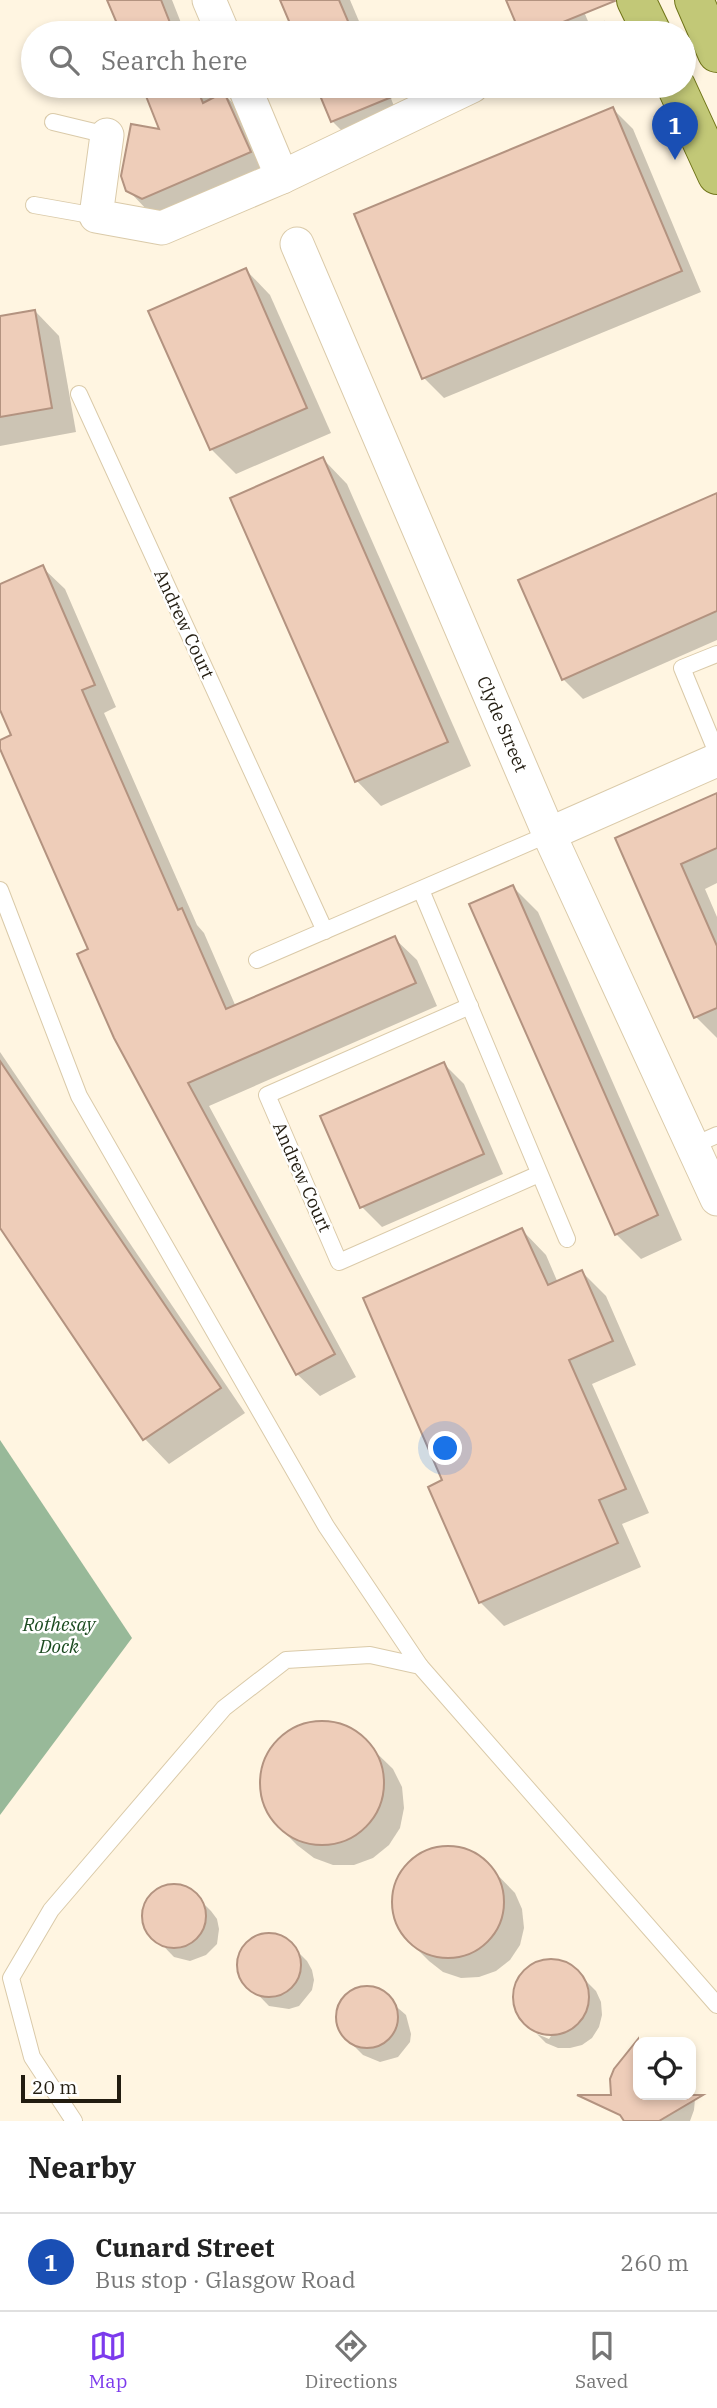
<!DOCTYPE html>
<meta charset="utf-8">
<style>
:root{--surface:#fff;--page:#f2f2f2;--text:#222;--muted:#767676;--line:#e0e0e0;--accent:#7c3aed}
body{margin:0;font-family:"IBM Plex Serif",serif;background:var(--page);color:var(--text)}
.controls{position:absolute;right:21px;bottom:21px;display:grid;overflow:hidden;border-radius:14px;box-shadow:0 4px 10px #0003}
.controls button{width:63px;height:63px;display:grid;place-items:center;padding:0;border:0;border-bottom:2px solid var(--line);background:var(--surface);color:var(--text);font:35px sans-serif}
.scale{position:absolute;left:21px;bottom:18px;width:100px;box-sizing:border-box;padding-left:7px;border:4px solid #221c10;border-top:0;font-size:19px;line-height:24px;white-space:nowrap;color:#221c10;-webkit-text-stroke:5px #fff;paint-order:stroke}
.you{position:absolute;left:446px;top:1449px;width:24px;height:24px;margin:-18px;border:5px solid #fff;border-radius:50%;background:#1a73e8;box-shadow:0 0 0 10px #1a73e833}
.badge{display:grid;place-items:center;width:46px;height:46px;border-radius:50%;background:var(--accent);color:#fff;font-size:23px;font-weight:700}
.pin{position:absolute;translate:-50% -58px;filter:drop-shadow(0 2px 4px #0008)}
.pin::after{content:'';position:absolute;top:37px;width:24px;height:21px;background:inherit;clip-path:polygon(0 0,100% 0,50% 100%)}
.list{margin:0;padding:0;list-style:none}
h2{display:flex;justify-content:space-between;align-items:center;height:91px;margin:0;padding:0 28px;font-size:30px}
h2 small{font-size:23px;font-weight:400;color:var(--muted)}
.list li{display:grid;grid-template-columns:46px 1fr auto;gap:21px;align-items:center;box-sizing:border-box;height:98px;padding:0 28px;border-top:2px solid var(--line)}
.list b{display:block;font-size:26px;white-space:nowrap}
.list p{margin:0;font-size:23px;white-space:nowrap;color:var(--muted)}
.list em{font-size:23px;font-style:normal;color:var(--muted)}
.icon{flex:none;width:38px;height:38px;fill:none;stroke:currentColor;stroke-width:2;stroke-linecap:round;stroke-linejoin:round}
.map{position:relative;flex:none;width:717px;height:2121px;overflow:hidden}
.search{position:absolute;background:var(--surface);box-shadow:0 4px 10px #0003;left:21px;right:21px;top:21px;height:77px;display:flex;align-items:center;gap:18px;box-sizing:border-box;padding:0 24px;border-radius:38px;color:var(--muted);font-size:26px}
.sheet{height:189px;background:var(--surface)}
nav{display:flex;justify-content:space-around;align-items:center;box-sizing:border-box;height:98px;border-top:2px solid var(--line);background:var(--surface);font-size:19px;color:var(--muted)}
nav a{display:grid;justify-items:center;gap:4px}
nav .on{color:var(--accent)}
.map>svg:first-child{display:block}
</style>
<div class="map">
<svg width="717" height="2121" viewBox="0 0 717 2121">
<rect width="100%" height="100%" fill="#fff5e1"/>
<path fill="#98b999" d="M 0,1440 L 132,1638 L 0,1815 Z"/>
<g fill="#0003">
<path d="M 109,0 L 172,0 L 185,33 L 122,33 Z"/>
<path d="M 282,0 L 350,0 L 364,33 L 296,33 Z"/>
<path d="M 508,0 L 579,0 L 593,33 L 522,33 Z"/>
<path d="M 144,86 L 206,86 L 212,100 L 224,94 L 244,115 L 270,173 L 163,218 L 148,211 L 128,190 L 162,132 Z"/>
<path d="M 317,86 L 386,86 L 400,121 L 352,141 L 332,121 Z"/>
<path d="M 613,109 L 633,129 L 701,292 L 444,398 L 424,378 Z"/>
<path d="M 246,270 L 270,295 L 331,433 L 236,474 L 211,449 Z"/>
<path d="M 35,311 L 59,336 L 76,432 L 0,446 L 0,318 Z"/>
<path d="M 323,459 L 347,484 L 471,766 L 381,806 L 357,781 Z"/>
<path d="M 717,494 L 717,640 L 583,699 L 563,679 Z"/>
<path d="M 42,567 L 65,589 L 116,707 L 104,713 L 197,925 L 204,933 L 236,1007 L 394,938 L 417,960 L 437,1006 L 209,1106 L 356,1377 L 320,1396 L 297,1374 L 90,950 L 0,744 L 0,742 L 13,736 L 0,706 L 0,585 Z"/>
<path d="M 717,795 L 717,883 L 705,889 L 717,917 L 717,1038 L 696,1017 L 617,839 Z"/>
<path d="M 513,887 L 538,912 L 682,1240 L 641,1259 L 616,1234 Z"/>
<path d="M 0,1052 L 245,1413 L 169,1464 L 145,1439 L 0,1225 Z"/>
<path d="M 444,1064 L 464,1084 L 503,1174 L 382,1227 L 362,1207 Z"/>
<path d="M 522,1230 L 546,1255 L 558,1283 L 582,1272 L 606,1296 L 636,1365 L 592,1384 L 649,1513 L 622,1524 L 641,1567 L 504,1626 L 480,1602 L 445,1480 Z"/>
<path d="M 320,1722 L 340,1725 L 357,1734 L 393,1769 L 402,1787 L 404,1808 L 400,1828 L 389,1845 L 373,1858 L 354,1865 L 333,1865 L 314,1858 L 297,1845 L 276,1824 L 266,1808 L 261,1789 L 263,1769 L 270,1750 L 283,1736 L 300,1726 Z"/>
<path d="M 447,1847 L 465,1850 L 481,1858 L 515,1893 L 522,1909 L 524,1928 L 520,1945 L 510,1960 L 496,1971 L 479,1977 L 461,1978 L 443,1972 L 429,1961 L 408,1940 L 397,1925 L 393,1907 L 394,1889 L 401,1872 L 413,1859 L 429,1850 Z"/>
<path d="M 178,1886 L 196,1896 L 211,1911 L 217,1919 L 219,1929 L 217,1944 L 206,1955 L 190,1961 L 174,1957 L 147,1929 L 144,1921 L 146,1904 L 151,1896 L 159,1889 Z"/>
<path d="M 266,1935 L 285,1939 L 307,1961 L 312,1970 L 314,1980 L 312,1990 L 299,2006 L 289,2009 L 269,2006 L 241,1977 L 239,1968 L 240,1954 L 249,1942 Z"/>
<path d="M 551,1961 L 562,1962 L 581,1976 L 596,1991 L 601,2002 L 602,2015 L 599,2027 L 592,2038 L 582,2045 L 570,2048 L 558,2048 L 546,2043 L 537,2034 L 549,2039 L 551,2036 L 532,2028 L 522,2019 L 517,2009 L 516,1986 L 524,1971 L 540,1963 Z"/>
<path d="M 367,1988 L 376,1989 L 406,2015 L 411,2034 L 410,2042 L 398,2057 L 380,2062 L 363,2055 L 349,2041 L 338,2025 L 337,2017 L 340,2003 L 349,1994 Z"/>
<path d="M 638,2055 L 638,2095 L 691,2095 L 691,2086 L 695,2099 L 694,2110 L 690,2121 L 632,2121 L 622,2062 Z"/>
</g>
<g fill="#eecdb9" stroke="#b39380" stroke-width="2">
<path d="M 107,0 L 161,0 L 174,33 L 121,33 Z"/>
<path d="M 280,0 L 339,0 L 353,33 L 294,33 Z"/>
<path d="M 506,0 L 614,0 L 615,1 L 536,33 L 520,33 Z"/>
<path d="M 142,86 L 196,86 L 203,103 L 224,92 L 251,152 L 142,199 L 126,191 L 121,176 L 131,124 L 159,129 Z"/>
<path d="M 316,86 L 416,86 L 416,87 L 331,122 Z"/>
<path d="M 613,107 L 682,271 L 422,379 L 354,214 Z"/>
<path d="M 246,268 L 307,408 L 210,450 L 148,311 Z"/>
<path d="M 35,310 L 52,408 L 0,417 L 0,316 Z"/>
<path d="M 323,457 L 448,742 L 355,782 L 230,498 Z"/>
<path d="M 717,493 L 717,611 L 562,680 L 518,580 Z"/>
<path d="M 43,565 L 95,685 L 82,690 L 178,910 L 182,908 L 226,1009 L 395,936 L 416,983 L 188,1083 L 335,1354 L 296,1375 L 114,1038 L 77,954 L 88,949 L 0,749 L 0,740 L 11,735 L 0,710 L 0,584 Z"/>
<path d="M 717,793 L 717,848 L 681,864 L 717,946 L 717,1008 L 694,1018 L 615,838 Z"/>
<path d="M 513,885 L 658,1215 L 615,1235 L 469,904 Z"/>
<path d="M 0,1061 L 221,1388 L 143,1440 L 0,1228 Z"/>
<path d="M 444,1062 L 484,1154 L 360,1208 L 320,1116 Z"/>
<path d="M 522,1228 L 548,1285 L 582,1270 L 613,1341 L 569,1360 L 626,1489 L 599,1500 L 618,1543 L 479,1603 L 428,1487 L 442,1480 L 363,1298 Z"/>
<circle cx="322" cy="1783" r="62"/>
<circle cx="448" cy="1902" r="56"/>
<circle cx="174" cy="1916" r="32"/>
<circle cx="269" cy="1965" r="32"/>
<circle cx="551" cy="1997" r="38"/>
<circle cx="367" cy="2017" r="31"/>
<path d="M 638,2039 L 638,2095 L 703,2095 L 659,2121 L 624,2121 L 620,2115 L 577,2095 L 611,2095 L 610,2079 L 614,2069 Z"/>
</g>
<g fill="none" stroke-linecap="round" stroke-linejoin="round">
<defs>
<g id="lane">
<path d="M 53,122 L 107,135"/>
<path d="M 34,205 L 96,216"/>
<path d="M 79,394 L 325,931"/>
<path d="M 717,654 L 682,668 L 717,753"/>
<path d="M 0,890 L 79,1096 L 326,1526 L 420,1666"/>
<path d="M 421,890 L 567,1239"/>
<path d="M 257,960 L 549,834"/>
<path d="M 470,1006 L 267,1095 L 339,1262 L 539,1174"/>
<path d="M 692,1146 L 717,1135"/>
<path d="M 74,2121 L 32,2057 L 11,1978 L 51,1910 L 224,1708 L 286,1660 L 370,1655 L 420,1666 L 717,2005"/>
</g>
<g id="street">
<path d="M 209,0 L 223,33"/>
<path d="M 244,86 L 282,177"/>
<path d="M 107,135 L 96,216 L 162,228 L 282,177 L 472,86"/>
<path d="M 297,244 L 549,834 L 717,1199"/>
<path d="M 549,834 L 717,760"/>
</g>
<g id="primary">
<path d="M 636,0 L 652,33"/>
<path d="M 694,0 L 717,53"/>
<path d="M 676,86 L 717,175"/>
</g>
</defs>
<use href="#lane" stroke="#dacaa9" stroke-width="18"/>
<use href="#street" stroke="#dacaa9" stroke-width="35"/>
<use href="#primary" stroke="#707418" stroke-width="40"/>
<path stroke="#a09887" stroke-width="4.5" stroke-dasharray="3.5 3.5" stroke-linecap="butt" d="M 583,33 L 607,22"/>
<use href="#lane" stroke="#fff" stroke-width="16"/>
<use href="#street" stroke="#fff" stroke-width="33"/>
<use href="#primary" stroke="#c2c877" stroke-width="38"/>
</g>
<g text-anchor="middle" stroke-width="5" stroke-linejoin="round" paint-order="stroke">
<g font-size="18" fill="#221c10" stroke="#fff">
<text transform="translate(184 624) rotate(65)" y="6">Andrew Court</text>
<text transform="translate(502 724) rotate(67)" y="6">Clyde Street</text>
<text transform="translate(302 1177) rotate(66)" y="6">Andrew Court</text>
</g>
<g font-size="19" font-style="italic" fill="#1b4b20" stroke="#fff">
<text x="59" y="1631">Rothesay<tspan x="59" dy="22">Dock</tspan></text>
</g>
</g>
</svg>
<div class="controls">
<button><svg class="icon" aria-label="locate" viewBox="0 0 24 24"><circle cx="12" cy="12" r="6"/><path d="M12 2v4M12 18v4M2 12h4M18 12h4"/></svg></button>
</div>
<div class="scale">20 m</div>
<div class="you"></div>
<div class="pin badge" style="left:675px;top:160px;background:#1a4fb4">1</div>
<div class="search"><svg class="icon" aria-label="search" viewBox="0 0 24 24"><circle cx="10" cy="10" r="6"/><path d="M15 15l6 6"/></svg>Search here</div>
</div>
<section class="sheet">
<h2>Nearby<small></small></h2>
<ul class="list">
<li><span class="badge" style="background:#1a4fb4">1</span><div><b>Cunard Street</b><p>Bus stop · Glasgow Road</p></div><em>260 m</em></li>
</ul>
</section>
<nav>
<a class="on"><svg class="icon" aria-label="map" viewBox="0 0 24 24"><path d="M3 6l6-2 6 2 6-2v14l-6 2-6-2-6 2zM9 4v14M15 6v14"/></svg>Map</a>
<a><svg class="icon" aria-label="directions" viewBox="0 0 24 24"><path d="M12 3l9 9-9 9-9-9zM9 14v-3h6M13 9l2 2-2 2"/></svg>Directions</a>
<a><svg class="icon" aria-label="saved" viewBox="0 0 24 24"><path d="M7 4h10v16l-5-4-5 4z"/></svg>Saved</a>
</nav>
